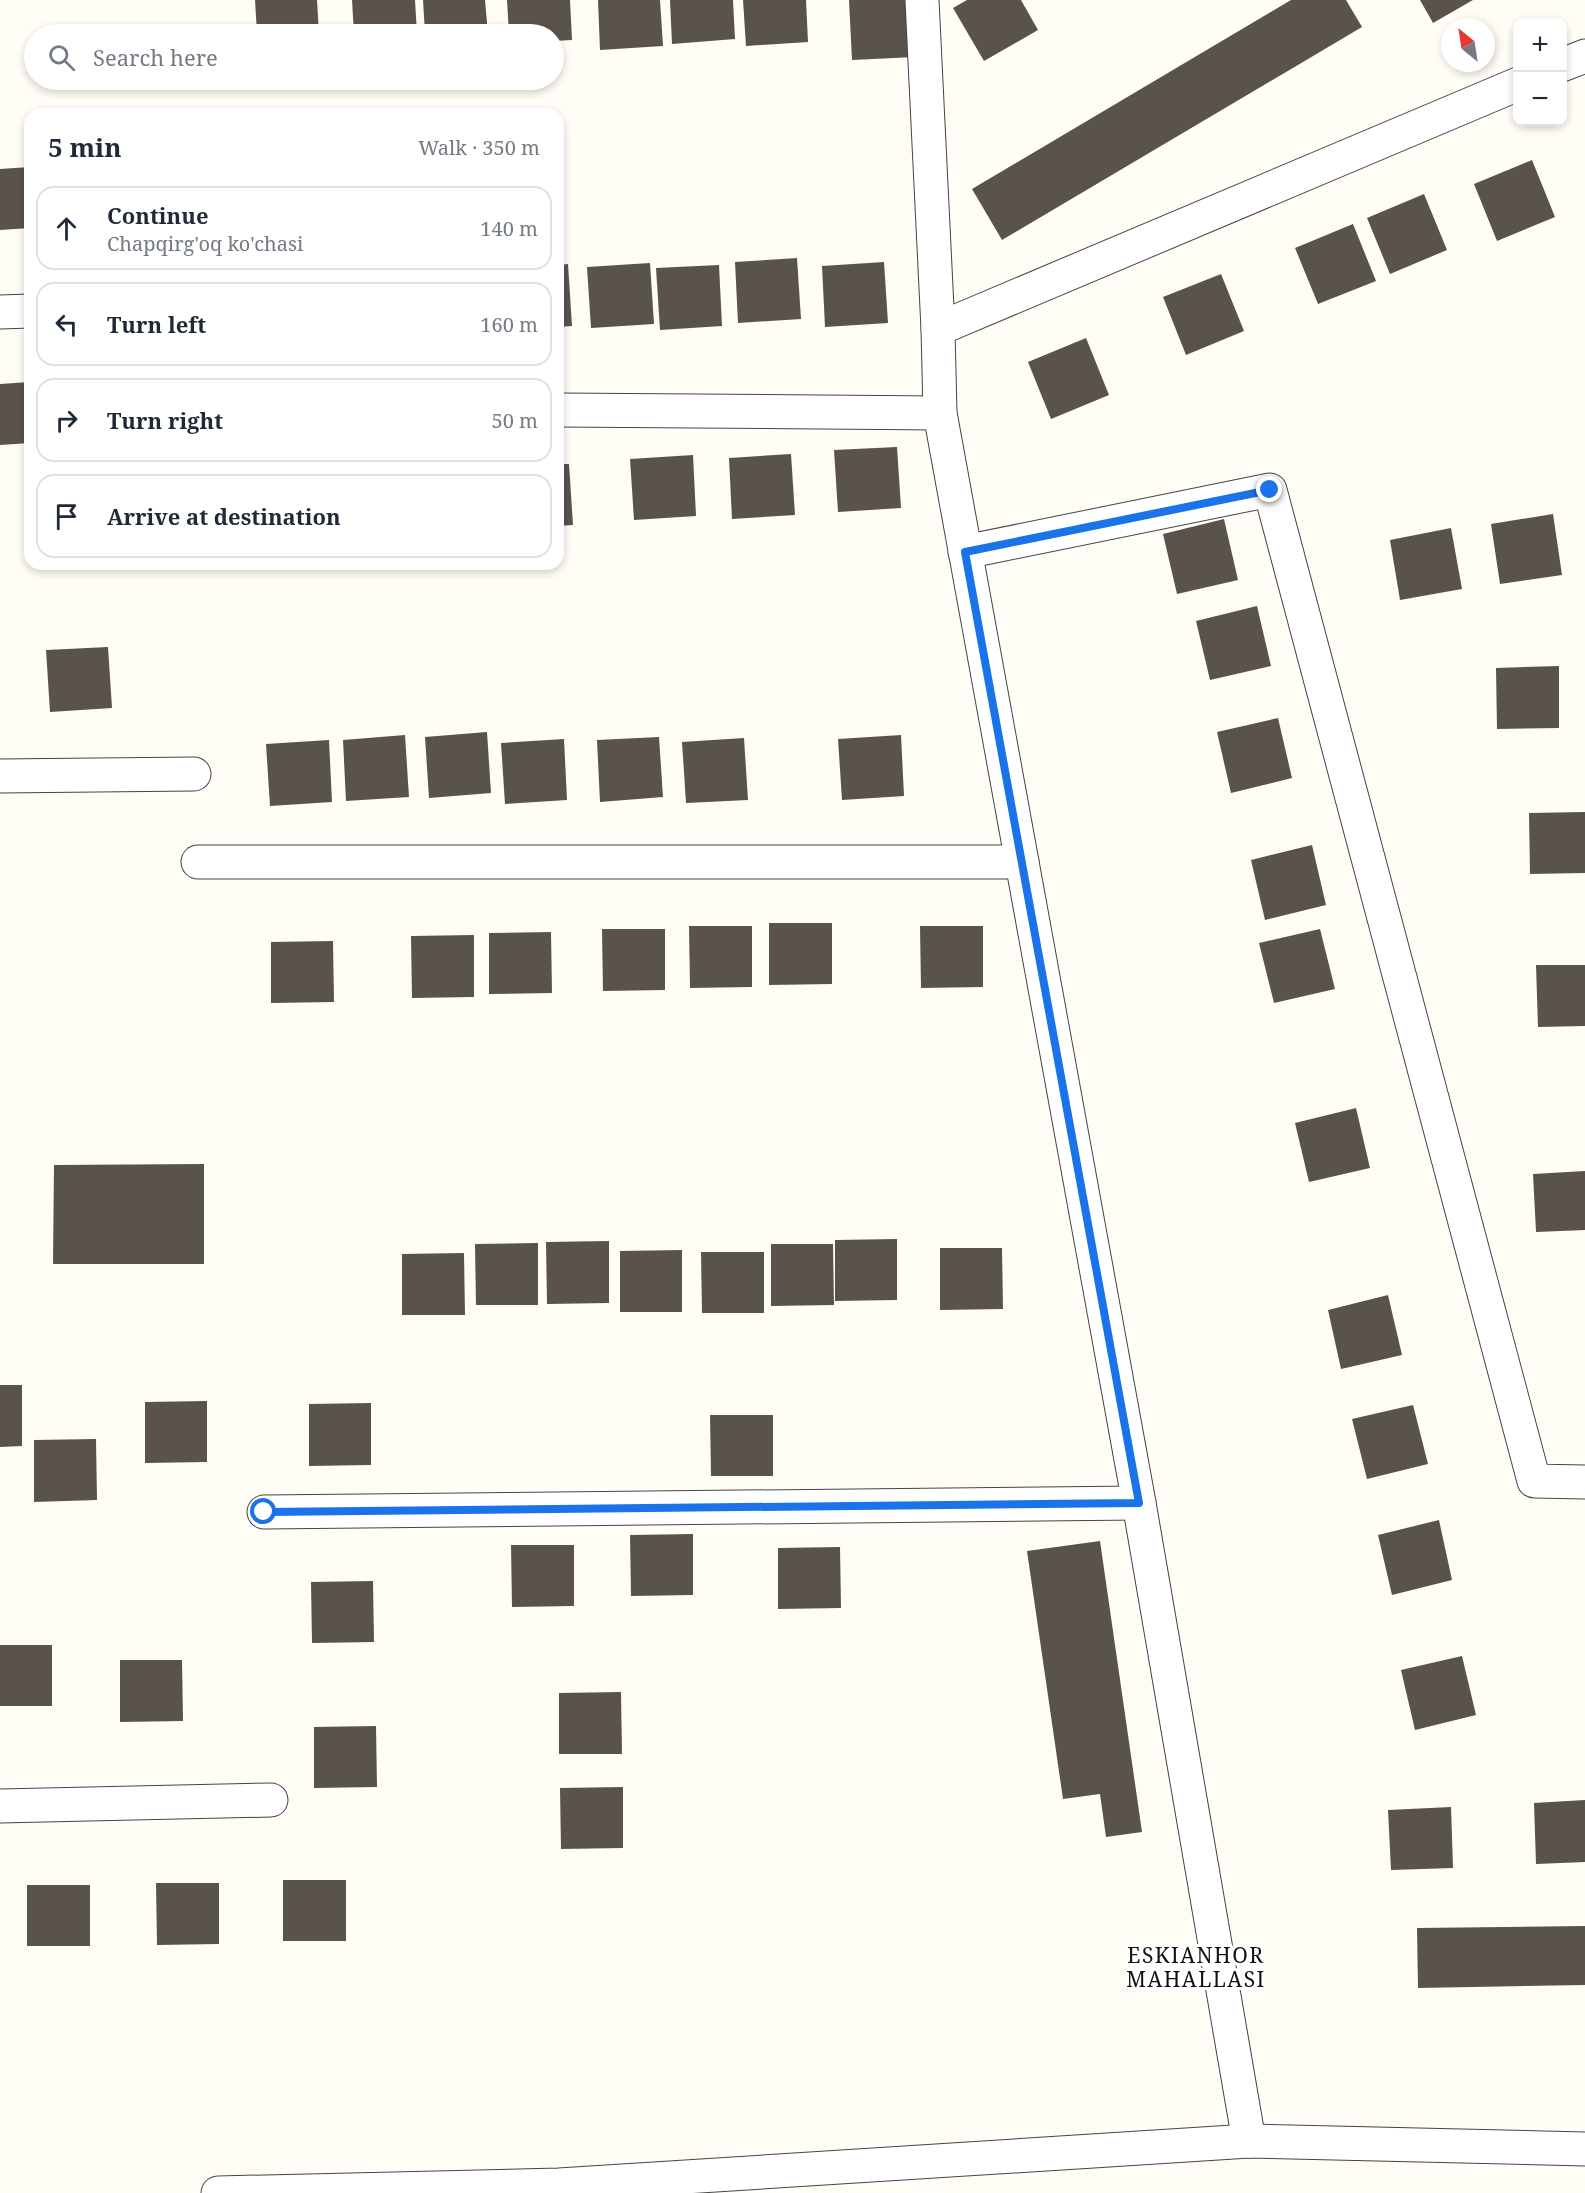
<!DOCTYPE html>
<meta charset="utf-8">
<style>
:root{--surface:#fff;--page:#f2f2f3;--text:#1f2937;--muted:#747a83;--line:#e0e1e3}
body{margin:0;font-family:"Noto Serif",serif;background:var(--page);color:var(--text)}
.controls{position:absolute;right:18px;top:18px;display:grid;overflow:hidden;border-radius:12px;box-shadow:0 3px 9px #0003}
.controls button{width:54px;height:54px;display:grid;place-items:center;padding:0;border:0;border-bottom:2px solid var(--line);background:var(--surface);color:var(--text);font:30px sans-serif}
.compass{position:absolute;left:1441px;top:18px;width:54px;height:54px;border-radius:50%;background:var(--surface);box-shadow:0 3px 9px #0003;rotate:330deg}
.stop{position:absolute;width:18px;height:18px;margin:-14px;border:4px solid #1a73e8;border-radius:50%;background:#fff}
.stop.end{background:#1a73e8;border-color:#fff;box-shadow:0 2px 6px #0008}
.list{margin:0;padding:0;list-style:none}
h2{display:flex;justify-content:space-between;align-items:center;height:78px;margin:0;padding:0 24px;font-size:26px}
h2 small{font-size:20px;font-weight:400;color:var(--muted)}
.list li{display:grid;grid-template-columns:39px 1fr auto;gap:18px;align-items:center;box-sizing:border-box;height:84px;margin:0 12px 12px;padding:0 12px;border:2px solid var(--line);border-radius:18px}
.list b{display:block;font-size:22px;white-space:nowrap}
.list p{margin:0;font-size:20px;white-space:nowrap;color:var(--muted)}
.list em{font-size:20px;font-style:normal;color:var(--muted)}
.icon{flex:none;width:33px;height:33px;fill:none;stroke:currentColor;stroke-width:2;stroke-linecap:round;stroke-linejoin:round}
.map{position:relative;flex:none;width:1585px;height:2193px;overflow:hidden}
.search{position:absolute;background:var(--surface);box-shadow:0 3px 9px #0003;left:24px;top:24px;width:540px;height:66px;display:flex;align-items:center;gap:15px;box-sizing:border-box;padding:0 21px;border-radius:33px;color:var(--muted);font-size:22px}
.panel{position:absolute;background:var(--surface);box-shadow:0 3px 9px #0003;left:24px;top:108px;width:540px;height:462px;border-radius:18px}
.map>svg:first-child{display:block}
</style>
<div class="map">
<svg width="1585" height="2193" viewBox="0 0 1585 2193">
<rect width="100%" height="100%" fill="#fffdf5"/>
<g fill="#5a524d">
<path d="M 255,0 L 317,0 L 319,34 L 257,34 Z"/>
<path d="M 352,0 L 415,0 L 417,34 L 354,34 Z"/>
<path d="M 423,0 L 485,0 L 488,34 L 425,34 Z"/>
<path d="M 507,0 L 570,0 L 572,40 L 554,41 L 554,34 L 509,34 Z"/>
<path d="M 598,0 L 660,0 L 663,46 L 600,50 Z"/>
<path d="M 670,0 L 733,0 L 735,39 L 672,44 Z"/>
<path d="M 743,0 L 806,0 L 808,42 L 746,46 Z"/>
<path d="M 849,0 L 911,0 L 915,57 L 852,60 Z"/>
<path d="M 967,0 L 1021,0 L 1038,30 L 984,61 L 953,8 Z"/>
<path d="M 1291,0 L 1346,0 L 1362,27 L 1002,240 L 972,189 Z"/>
<path d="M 1420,0 L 1473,0 L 1433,23 Z"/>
<path d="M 1532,160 L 1555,217 L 1497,241 L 1474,184 Z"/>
<path d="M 30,167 L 30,228 L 0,230 L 0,169 Z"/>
<path d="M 1424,194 L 1447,250 L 1390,274 L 1367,218 Z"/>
<path d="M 1353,224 L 1376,281 L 1318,304 L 1295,248 Z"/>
<path d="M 797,258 L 801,319 L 738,323 L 735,262 Z"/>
<path d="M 884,262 L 888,323 L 825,327 L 822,266 Z"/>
<path d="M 650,263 L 654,324 L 591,328 L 587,267 Z"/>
<path d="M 568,264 L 572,326 L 558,327 L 558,265 Z"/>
<path d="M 719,265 L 722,326 L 660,330 L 656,268 Z"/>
<path d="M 1221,274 L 1244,331 L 1186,355 L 1163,297 Z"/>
<path d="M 1086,338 L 1109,395 L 1051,419 L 1028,362 Z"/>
<path d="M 30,382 L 30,443 L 0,445 L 0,384 Z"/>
<path d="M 897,447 L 901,508 L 838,512 L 834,450 Z"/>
<path d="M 791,454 L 795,515 L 732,519 L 729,458 Z"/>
<path d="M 693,455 L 696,516 L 634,520 L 630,459 Z"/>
<path d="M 558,464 L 569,464 L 573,525 L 558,526 Z"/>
<path d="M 1553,514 L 1562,575 L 1500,584 L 1491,524 Z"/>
<path d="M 1224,519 L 1238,580 L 1177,594 L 1163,534 Z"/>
<path d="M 1451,528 L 1462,589 L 1400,600 L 1390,540 Z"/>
<path d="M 1257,606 L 1271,666 L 1210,680 L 1196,621 Z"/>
<path d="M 108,647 L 112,708 L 50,712 L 46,650 Z"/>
<path d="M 1559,666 L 1559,728 L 1497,729 L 1496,668 Z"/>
<path d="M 1278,718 L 1292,778 L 1231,793 L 1217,732 Z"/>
<path d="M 487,732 L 491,793 L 429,798 L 425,737 Z"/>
<path d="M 405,735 L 409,797 L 346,801 L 343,740 Z"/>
<path d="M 901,735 L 904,796 L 842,800 L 838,739 Z"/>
<path d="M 659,737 L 663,797 L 600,802 L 597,740 Z"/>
<path d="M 744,738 L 748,800 L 686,803 L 682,742 Z"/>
<path d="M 564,739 L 567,800 L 505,804 L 501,743 Z"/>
<path d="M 329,740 L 332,802 L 270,806 L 266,744 Z"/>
<path d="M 1585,812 L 1585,873 L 1530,874 L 1529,813 Z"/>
<path d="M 1312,845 L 1326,905 L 1265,920 L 1251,860 Z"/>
<path d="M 769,923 L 832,923 L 832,984 L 769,985 Z"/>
<path d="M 689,926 L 752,926 L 752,987 L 690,988 Z"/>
<path d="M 920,926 L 983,926 L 983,987 L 921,988 Z"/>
<path d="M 602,929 L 665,929 L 665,990 L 603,991 Z"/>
<path d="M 1320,929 L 1335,989 L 1274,1003 L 1259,943 Z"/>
<path d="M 551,932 L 552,993 L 489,994 L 489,933 Z"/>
<path d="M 474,935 L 474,997 L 412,998 L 411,936 Z"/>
<path d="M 333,941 L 334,1002 L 271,1003 L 271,942 Z"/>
<path d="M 1536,965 L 1585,965 L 1585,1026 L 1538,1027 Z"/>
<path d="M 1356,1108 L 1370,1168 L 1309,1182 L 1295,1123 Z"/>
<path d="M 204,1164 L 204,1264 L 53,1264 L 54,1165 Z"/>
<path d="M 1585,1171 L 1585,1230 L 1536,1232 L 1533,1174 Z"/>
<path d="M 897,1239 L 897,1300 L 835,1301 L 835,1240 Z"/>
<path d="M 609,1241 L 609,1303 L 547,1304 L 546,1242 Z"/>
<path d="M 538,1243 L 538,1305 L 476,1305 L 475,1244 Z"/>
<path d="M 771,1244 L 833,1244 L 834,1305 L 771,1306 Z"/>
<path d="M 940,1248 L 1002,1248 L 1003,1309 L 940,1310 Z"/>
<path d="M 682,1250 L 682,1312 L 620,1312 L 620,1251 Z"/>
<path d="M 701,1252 L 764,1252 L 764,1313 L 702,1313 Z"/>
<path d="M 464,1253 L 465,1315 L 402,1315 L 402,1254 Z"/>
<path d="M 1388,1295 L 1402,1355 L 1341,1369 L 1328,1310 Z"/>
<path d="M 0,1385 L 22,1385 L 22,1446 L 0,1447 Z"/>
<path d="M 207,1401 L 207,1462 L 145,1463 L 145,1402 Z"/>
<path d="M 371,1403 L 371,1465 L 309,1466 L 309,1404 Z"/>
<path d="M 1413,1405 L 1428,1464 L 1367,1479 L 1352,1419 Z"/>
<path d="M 710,1415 L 773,1415 L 773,1476 L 711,1476 Z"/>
<path d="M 96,1439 L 97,1500 L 34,1502 L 34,1440 Z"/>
<path d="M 1439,1520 L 1452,1580 L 1392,1595 L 1378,1535 Z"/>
<path d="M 693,1534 L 693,1595 L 631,1596 L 630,1535 Z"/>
<path d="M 1100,1541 L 1142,1832 L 1106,1837 L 1100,1794 L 1063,1799 L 1027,1551 Z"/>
<path d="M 511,1545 L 574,1545 L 574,1606 L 512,1607 Z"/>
<path d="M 840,1547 L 841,1608 L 778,1609 L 778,1548 Z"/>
<path d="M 373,1581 L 374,1642 L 312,1643 L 311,1582 Z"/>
<rect x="0" y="1645" width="52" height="61"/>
<path d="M 1462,1656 L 1476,1715 L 1415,1730 L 1401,1670 Z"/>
<path d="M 120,1660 L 182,1660 L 183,1721 L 120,1722 Z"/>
<path d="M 621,1692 L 622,1754 L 559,1754 L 559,1693 Z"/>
<path d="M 376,1726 L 377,1787 L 314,1788 L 314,1727 Z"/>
<path d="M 623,1787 L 623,1848 L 561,1849 L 560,1788 Z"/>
<path d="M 1585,1800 L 1585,1862 L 1536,1864 L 1534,1803 Z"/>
<path d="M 1451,1807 L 1453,1868 L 1391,1870 L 1388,1810 Z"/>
<rect x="283" y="1880" width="63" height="61"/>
<path d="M 156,1883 L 219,1883 L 219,1944 L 157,1945 Z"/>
<rect x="27" y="1885" width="63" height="61"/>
<path d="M 1585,1926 L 1585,1985 L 1418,1988 L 1417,1928 Z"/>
</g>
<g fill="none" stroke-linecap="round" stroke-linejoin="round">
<defs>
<g id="minor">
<path d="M 922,0 L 938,329 L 940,413 L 1139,1503 L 1249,2141"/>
<path d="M 1562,65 L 1585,56"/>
<path d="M 0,312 L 30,311"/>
<path d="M 938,329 L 1518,84"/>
<path d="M 558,410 L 940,413"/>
<path d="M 965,552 L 1270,490 L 1534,1481 L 1585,1482"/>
<path d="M 0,776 L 194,774"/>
<path d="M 198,862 L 1022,862"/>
<path d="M 264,1512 L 1139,1503"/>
<path d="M 0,1806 L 271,1800"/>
<path d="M 218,2193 L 559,2185 L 1249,2141 L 1585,2149"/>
</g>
</defs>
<use href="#minor" stroke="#444" stroke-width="35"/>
<use href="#minor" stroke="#fff" stroke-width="33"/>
</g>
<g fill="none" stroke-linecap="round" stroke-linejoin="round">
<path stroke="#1a73e8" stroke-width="8" d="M 264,1512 L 1139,1503 L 965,552 L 1270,490"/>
</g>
<g text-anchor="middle" stroke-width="6" stroke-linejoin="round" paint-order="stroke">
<g font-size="21" letter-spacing="1.5" fill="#111" stroke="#fff">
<text x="1196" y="1963">ESKIANHOR<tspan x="1196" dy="24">MAHALLASI</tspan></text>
</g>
</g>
</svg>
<div class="controls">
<button>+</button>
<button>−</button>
</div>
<svg class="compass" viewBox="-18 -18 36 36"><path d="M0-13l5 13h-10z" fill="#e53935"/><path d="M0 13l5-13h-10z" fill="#747a83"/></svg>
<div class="stop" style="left:264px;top:1512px"></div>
<div class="stop end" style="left:1270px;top:490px"></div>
<div class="search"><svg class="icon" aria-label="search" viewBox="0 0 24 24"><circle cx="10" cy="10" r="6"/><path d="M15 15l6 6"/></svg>Search here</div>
<section class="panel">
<h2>5 min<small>Walk · 350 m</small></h2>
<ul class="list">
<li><svg class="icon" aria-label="ahead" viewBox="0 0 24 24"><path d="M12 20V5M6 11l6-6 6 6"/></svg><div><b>Continue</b><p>Chapqirg'oq ko'chasi</p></div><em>140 m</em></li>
<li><svg class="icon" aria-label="left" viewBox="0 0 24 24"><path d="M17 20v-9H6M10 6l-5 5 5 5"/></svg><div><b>Turn left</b></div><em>160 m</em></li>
<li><svg class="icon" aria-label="right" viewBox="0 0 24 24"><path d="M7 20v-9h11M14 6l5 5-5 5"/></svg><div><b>Turn right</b></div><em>50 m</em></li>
<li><svg class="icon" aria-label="arrive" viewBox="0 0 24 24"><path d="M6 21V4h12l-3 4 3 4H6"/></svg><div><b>Arrive at destination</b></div></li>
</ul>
</section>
</div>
